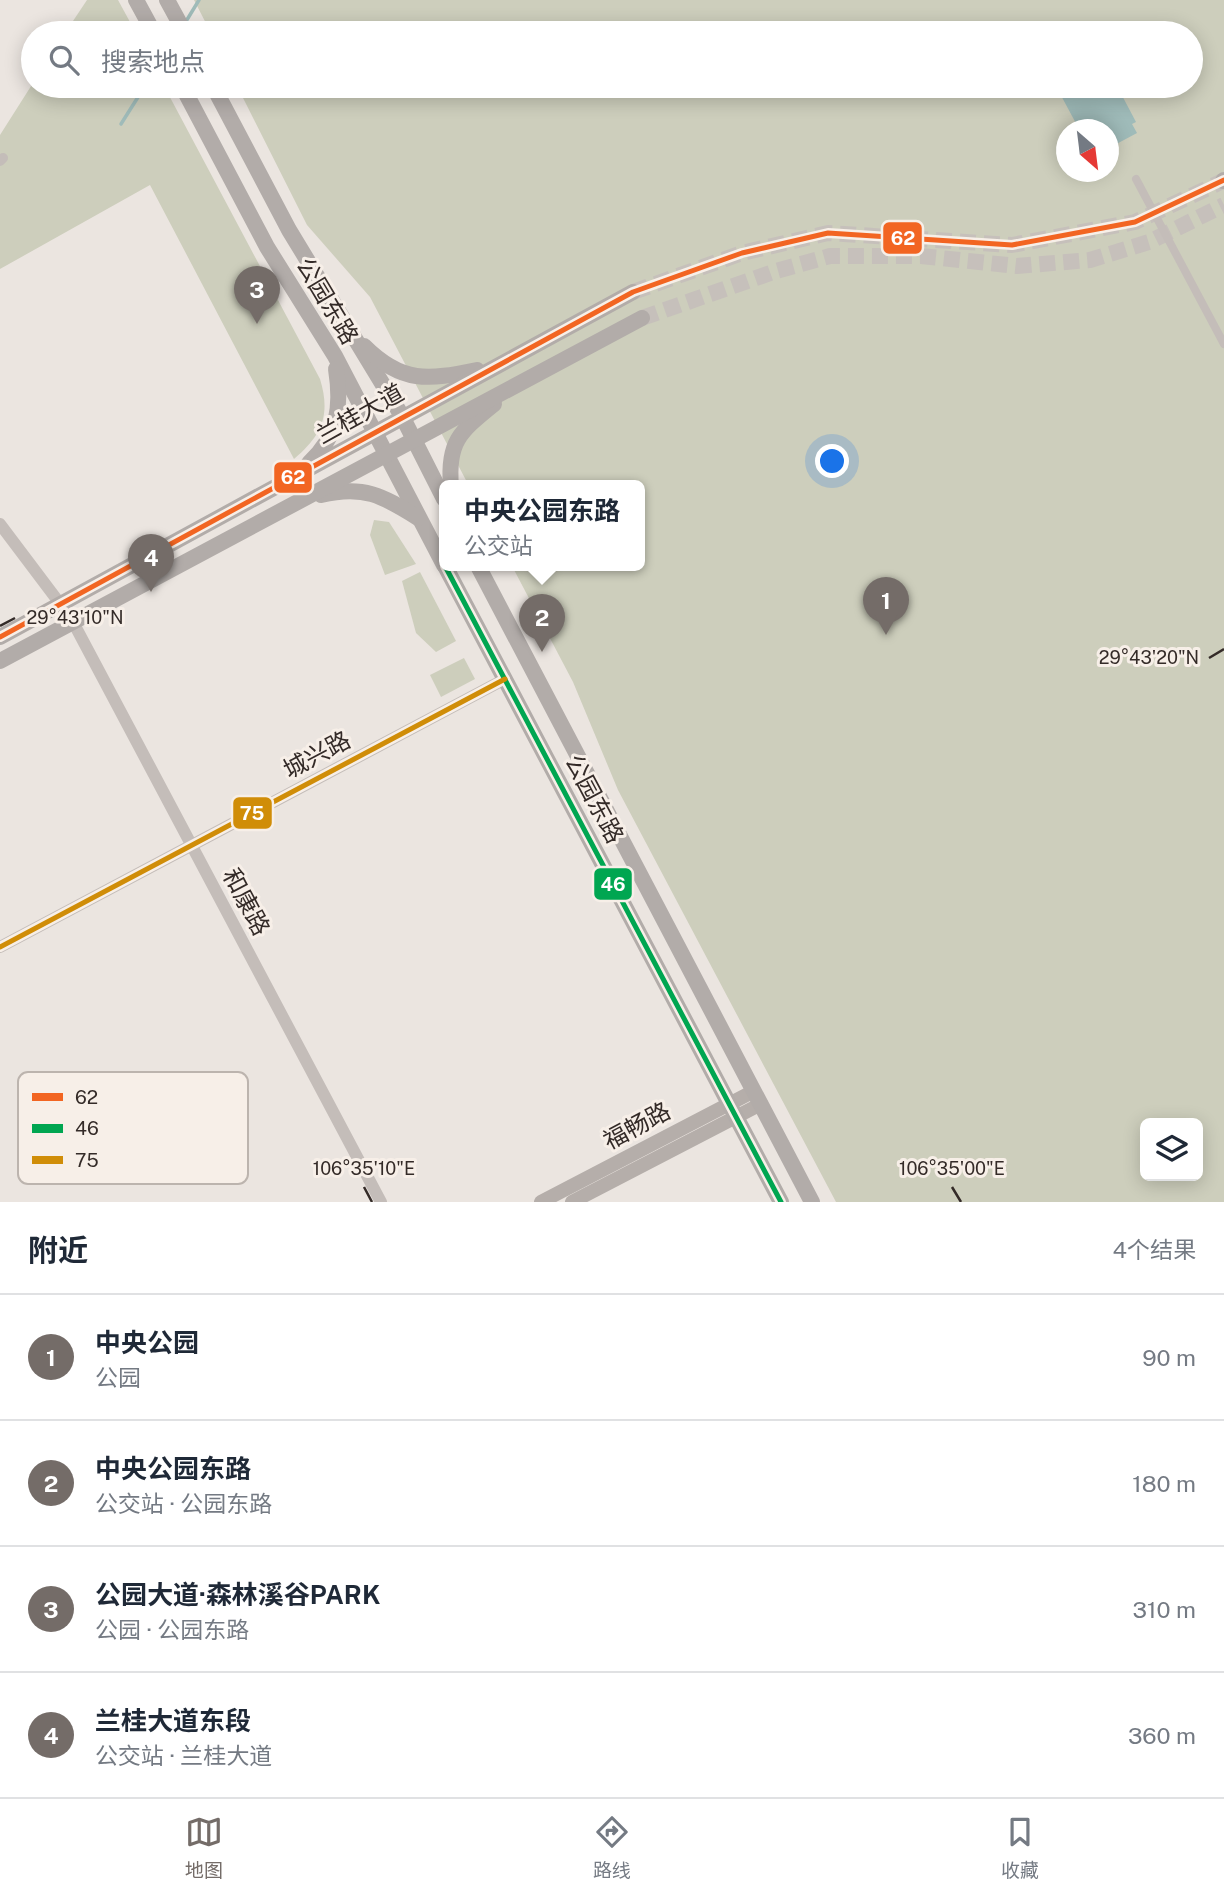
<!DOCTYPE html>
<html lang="zh">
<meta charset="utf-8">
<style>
:root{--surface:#fff;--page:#f2f2f3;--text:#1f2937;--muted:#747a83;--line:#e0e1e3;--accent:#746c68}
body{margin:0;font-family:"Public Sans","Noto Sans SC",sans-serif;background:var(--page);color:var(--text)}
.controls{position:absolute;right:21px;bottom:21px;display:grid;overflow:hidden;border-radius:10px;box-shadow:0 4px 18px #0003}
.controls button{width:63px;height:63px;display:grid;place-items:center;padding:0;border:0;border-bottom:2px solid var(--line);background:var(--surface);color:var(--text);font:35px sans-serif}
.compass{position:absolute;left:1056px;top:119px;width:63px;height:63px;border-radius:50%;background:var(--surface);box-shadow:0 4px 18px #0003;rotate:152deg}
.you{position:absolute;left:833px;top:462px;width:24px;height:24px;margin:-18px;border:5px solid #fff;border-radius:50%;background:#1a73e8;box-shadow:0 0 0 10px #1a73e833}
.badge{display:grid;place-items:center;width:46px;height:46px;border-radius:50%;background:var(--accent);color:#fff;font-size:23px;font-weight:700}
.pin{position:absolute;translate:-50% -58px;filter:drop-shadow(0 2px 4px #0008)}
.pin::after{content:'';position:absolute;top:37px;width:24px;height:21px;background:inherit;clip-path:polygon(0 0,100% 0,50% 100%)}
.popup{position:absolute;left:439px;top:480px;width:206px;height:91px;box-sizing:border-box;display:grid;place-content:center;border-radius:10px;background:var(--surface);filter:drop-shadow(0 2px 5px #0005);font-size:23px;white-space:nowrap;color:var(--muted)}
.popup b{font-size:26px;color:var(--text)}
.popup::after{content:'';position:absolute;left:50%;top:100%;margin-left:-14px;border:14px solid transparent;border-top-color:var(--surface)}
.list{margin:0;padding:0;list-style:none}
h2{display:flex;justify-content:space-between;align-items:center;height:91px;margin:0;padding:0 28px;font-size:30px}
h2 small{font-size:23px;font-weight:400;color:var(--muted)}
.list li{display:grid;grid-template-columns:46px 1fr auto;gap:21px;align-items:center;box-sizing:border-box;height:126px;padding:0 28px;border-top:2px solid var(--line)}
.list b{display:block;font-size:26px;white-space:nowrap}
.list p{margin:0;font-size:23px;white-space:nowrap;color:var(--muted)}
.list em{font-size:23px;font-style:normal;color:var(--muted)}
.icon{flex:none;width:38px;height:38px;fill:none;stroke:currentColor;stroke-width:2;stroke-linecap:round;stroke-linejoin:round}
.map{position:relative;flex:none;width:1224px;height:1202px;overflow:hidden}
.search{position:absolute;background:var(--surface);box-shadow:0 4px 18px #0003;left:21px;right:21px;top:21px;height:77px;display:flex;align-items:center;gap:18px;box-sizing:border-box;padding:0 24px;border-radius:38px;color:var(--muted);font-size:26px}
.sheet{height:595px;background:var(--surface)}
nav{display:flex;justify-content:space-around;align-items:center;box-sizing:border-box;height:98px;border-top:2px solid var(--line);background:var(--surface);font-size:19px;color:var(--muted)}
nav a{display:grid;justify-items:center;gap:4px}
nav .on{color:var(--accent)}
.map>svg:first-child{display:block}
</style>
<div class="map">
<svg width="1224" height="1202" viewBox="0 0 1224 1202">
<rect width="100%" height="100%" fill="#ebe5e0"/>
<g fill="#cdcebc" fill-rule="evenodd">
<path d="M 87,0 L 118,0 L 136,33 L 65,33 Z"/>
<path d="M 194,0 L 1224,0 L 1224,1202 L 836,1202 L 618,790 L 573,682 L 512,566 L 640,566 L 640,486 L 469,486 L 370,297 L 307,225 L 237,86 L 1191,86 L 1191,33 L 211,33 ZM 1066,130 L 1108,130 L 1108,172 L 1066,172 ZM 1145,1123 L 1198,1123 L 1198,1176 L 1145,1176 Z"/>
<path d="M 33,83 L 33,86 L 164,86 L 320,379 C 331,415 322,435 294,459 L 150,185 L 0,269 L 0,135 Z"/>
<path d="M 374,520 L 389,522 L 416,564 L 385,575 L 370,535 Z"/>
<path d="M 420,572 L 456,641 L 436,652 L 416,633 L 402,581 Z"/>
<path d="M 464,658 L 475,679 L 441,697 L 430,675 Z"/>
</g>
<path fill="#9fbbb9" d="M 1062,86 L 1117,86 L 1136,122 L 1132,124 L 1137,133 L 1109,148 L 1108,130 L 1079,129 L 1057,88 Z"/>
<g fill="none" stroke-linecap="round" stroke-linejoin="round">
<g stroke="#9fbbb9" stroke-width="3.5">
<path d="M 185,23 L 199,0"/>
<path d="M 121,124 L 145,86"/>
</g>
<g stroke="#c6c0bb" stroke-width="16" stroke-dasharray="16 8" stroke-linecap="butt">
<path d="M 633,292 L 742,253 L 828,233 L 1012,245 L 1135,222 L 1223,181"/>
<path d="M 642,318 L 776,271 L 830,256 L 921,256 L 1017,266 L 1090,260 L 1149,242 L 1224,205"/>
</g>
<path stroke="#c4bdb9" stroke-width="8" d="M 1136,179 L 1224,344"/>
<path stroke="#c4bdb9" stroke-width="10" d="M 0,161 L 3,158"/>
<g stroke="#c4bdb9" stroke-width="12">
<path d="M 0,524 L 61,605"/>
<path d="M 73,622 L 381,1202"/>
<path d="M 0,947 L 505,679"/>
</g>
<g stroke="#b5aeaa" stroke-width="14">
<path d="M 541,1202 L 754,1091"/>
<path d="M 572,1202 L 761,1104"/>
</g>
<g stroke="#b2aca9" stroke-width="16">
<path d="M 136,0 L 154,33"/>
<path d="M 167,0 L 185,33"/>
<path d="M 182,86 L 267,247 L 335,356 L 444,565"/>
<path d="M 213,86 L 289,230 L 402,416 L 444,499"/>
<path d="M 1223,181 L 1224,180"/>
<path d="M 364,346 C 402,384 428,380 477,370"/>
<path d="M 309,463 C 338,436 342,407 336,369"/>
<path d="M 451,486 C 447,441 461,431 494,404"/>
<path d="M 321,495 C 363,485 382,495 418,518"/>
<path d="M 445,566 L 781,1202"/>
<path d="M 478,566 L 812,1202"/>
<path d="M 0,637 L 633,292"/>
<path d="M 0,661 L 642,318"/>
</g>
<defs>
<path id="bus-1" d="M 0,637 L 633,292 L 742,253 L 828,233 L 1012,245 L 1135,222 L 1224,180"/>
<path id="bus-2" d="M 445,566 L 781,1202"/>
<path id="bus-3" d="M 0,947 L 505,679"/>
</defs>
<use href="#bus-1" stroke="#f7efe8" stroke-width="10"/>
<use href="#bus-2" stroke="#f7efe8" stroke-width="10"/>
<use href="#bus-3" stroke="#f7efe8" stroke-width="10"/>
<use href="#bus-1" stroke="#f26522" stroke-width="5"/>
<use href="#bus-2" stroke="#00a651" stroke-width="5"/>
<use href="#bus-3" stroke="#d08d08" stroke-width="5"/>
</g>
<path fill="none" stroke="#342b28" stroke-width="2.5" d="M 0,626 L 15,618M 1209,658 L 1224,649M 364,1187 L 372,1202M 952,1187 L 961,1202"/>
<g text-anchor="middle" stroke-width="6" stroke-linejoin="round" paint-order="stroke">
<g font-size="24" fill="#342b28" stroke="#f7efe8">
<text transform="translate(327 301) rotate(59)" y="8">公园东路</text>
<text transform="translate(360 414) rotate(-29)" y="8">兰桂大道</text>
<text transform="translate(317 755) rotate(-28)" y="8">城兴路</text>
<text transform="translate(594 799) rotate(62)" y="8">公园东路</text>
<text transform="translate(246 902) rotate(62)" y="8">和康路</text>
<text transform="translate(637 1126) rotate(-28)" y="8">福畅路</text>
</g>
</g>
<rect x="18" y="1072" width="230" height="112" rx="10" fill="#f7efe8" stroke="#bcb4ae" stroke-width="2"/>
<rect x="32" y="1093" width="31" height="8" fill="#f26522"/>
<rect x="32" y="1124" width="31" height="9" fill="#00a651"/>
<rect x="32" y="1156" width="31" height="8" fill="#d08d08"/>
<g font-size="19" fill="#342b28">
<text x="75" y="1104">62</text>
<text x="75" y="1135">46</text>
<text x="75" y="1167">75</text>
</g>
<g font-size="18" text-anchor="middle" fill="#342b28" stroke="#f7efe8" stroke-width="6" stroke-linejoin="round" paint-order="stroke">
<text x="75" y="624">29°43'10"N</text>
<text x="1149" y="664">29°43'20"N</text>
<text x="364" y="1175">106°35'10"E</text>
<text x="952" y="1175">106°35'00"E</text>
</g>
<g stroke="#f7efe8" stroke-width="2.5">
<rect x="882" y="221" width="41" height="34" rx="7" fill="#f26522"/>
<rect x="273" y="461" width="40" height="33" rx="7" fill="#f26522"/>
<rect x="232" y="796" width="41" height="34" rx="7" fill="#d08d08"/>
<rect x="593" y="867" width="40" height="34" rx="7" fill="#00a651"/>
</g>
<g font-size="19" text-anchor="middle" font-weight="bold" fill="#fff">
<text x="903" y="245">62</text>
<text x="293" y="484">62</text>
<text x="252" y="820">75</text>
<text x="613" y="891">46</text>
</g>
</svg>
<div class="controls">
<button><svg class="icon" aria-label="layers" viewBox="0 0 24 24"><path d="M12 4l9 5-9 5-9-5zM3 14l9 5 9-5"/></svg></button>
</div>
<svg class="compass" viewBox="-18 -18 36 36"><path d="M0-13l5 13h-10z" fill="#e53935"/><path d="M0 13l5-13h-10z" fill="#747a83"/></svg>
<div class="you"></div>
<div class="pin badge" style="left:886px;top:635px">1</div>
<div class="pin badge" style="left:542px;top:652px">2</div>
<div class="popup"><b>中央公园东路</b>公交站</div>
<div class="pin badge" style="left:257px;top:324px">3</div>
<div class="pin badge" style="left:151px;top:592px">4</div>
<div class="search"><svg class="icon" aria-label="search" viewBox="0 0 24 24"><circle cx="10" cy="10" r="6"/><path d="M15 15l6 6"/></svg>搜索地点</div>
</div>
<section class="sheet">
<h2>附近<small>4个结果</small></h2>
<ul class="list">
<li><span class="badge">1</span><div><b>中央公园</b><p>公园</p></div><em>90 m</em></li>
<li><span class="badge">2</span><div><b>中央公园东路</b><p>公交站 · 公园东路</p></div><em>180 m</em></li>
<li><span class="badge">3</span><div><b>公园大道·森林溪谷PARK</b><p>公园 · 公园东路</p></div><em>310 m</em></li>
<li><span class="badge">4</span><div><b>兰桂大道东段</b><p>公交站 · 兰桂大道</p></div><em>360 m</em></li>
</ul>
</section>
<nav>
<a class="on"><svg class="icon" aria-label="map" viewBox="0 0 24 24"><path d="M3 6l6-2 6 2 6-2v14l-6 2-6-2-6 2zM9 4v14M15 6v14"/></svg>地图</a>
<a><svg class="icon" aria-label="directions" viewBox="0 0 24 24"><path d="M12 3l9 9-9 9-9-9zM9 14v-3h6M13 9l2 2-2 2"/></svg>路线</a>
<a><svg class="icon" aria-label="saved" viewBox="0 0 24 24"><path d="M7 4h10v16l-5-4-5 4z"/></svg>收藏</a>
</nav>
